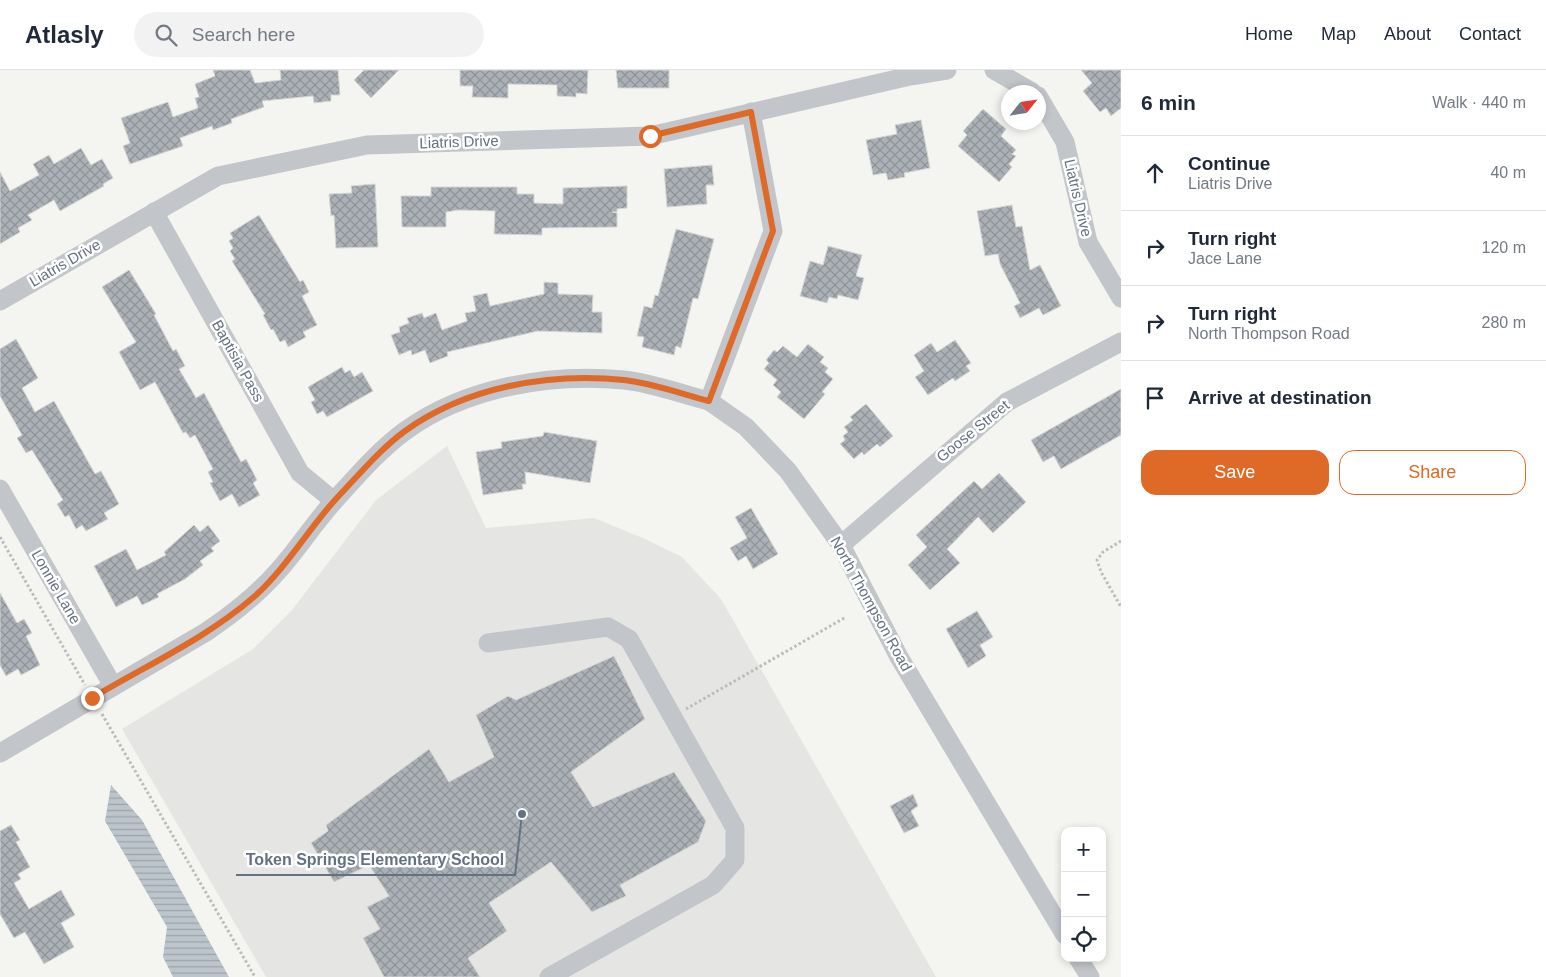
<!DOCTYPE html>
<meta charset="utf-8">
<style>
:root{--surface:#fff;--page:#f2f2f3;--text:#1f2937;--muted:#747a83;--line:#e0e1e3;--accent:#df6927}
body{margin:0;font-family:Arial,sans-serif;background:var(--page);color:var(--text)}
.controls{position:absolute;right:15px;bottom:15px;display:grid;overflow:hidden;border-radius:10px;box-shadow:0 2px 8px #0003}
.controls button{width:45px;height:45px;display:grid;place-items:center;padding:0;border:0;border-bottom:1px solid var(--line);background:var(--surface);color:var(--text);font:25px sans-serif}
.compass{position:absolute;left:1001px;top:15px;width:45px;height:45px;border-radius:50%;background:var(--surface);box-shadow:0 2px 8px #0003;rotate:60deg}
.stop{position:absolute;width:15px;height:15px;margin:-11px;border:4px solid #df6927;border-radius:50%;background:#fff}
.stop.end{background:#df6927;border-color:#fff;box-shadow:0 1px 5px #0008}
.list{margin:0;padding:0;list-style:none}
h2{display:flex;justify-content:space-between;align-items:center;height:65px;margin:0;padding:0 20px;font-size:21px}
h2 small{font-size:16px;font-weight:400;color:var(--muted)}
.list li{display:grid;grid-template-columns:32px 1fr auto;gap:15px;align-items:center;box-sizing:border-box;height:75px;padding:0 20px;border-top:1px solid var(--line)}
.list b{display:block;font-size:19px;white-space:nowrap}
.list p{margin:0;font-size:16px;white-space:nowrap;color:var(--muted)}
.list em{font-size:16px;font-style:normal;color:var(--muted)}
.actions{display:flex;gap:10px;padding:15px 20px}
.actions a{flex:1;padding:11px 0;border:1px solid var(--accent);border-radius:15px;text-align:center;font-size:18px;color:var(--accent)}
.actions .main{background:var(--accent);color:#fff}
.icon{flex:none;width:28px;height:28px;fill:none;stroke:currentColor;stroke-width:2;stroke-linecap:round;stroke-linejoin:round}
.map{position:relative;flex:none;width:1121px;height:907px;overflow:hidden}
header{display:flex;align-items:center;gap:30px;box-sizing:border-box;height:70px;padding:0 25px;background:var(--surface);border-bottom:1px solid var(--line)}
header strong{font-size:24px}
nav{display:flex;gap:28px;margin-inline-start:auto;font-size:18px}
.search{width:350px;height:45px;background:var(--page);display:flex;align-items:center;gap:12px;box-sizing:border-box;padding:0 18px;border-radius:28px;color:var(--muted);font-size:19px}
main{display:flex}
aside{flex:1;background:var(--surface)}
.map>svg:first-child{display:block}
</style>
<header>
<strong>Atlasly</strong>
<div class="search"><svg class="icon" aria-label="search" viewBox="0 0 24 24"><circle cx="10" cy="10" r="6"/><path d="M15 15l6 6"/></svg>Search here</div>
<nav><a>Home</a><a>Map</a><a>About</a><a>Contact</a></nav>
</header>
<main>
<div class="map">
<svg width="1121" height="907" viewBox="0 0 1121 907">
<defs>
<pattern id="water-rules" width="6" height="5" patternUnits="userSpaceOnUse" patternTransform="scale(1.25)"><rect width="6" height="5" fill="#bbc5cb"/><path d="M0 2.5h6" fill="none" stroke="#9ca4aa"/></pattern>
<pattern id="building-cross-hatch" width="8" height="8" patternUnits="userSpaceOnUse" patternTransform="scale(1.25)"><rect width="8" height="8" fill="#abb1b6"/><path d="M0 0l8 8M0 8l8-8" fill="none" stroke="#8f9499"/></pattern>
</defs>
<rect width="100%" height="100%" fill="#f4f5f1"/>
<path fill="#e5e6e4" d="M 447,376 L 486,458 L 594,448 L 643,468 L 682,487 L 721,529 L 936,907 L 266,907 L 122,659 L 253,579 L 292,540 L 376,430 Z"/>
<path fill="url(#water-rules)" d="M 111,715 L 142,750 L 229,907 L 173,907 L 163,887 L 167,857 L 105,751 Z"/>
<g fill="url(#building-cross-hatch)" stroke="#d6d6d4">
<path d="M 213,0 L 250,0 L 255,13 L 281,10 L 280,0 L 338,0 L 340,25 L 331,25 L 331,31 L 314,33 L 313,26 L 262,31 L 264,37 L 231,49 L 232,53 L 213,60 L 212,56 L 180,68 L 183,76 L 130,94 L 123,76 L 130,73 L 121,48 L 168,32 L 173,47 L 198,38 L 195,28 L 199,27 L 195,14 L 215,6 Z"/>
<path d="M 364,0 L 399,0 L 371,28 L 354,10 Z"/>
<path d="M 460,0 L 588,0 L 587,24 L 576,23 L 576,27 L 557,26 L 557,15 L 508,14 L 508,28 L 472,27 L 473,16 L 460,16 Z"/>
<path d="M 616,0 L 669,0 L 669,18 L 618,18 Z"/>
<path d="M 1081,0 L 1121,0 L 1121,38 L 1111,46 L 1106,38 L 1100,42 L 1083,21 L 1092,13 Z"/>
<path d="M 983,39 L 1006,59 L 1001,66 L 1016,80 L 1012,84 L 1016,86 L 1009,94 L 1012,97 L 999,112 L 958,76 L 967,65 L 963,61 Z"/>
<path d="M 921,50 L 930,98 L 904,103 L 905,107 L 888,110 L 886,103 L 873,105 L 866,70 L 897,64 L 895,55 Z"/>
<path d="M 81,78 L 91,95 L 102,89 L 113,108 L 103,114 L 104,116 L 60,141 L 54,130 L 28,145 L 32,150 L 18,158 L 20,162 L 0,174 L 0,102 L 10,121 L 39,105 L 33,94 L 49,85 L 54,94 Z"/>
<path d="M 712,95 L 714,115 L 706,115 L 707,134 L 667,137 L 664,99 Z"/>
<path d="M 375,114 L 378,177 L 336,178 L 334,145 L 331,146 L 329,124 L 352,123 L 351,116 Z"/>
<path d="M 627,116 L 627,138 L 617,139 L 617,142 L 612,142 L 617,143 L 617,157 L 542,158 L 542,165 L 494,164 L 495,141 L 459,140 L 446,142 L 446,157 L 402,157 L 401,126 L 431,126 L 431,117 L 517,117 L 517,124 L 534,124 L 534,133 L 563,134 L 563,118 Z"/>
<path d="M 1012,135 L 1016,157 L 1022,156 L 1030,200 L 1040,195 L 1061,236 L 1043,245 L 1039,238 L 1020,248 L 1014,236 L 1020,233 L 1000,194 L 998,184 L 985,186 L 977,141 Z"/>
<path d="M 259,145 L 300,212 L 303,210 L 309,222 L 302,226 L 317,255 L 303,262 L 306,267 L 288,277 L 285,270 L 280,272 L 273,259 L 271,260 L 263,245 L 265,244 L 232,191 L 235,189 L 230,181 L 233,178 L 229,171 L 233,168 L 230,163 Z"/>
<path d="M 676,159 L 714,169 L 698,229 L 693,228 L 681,278 L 676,276 L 674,285 L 642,277 L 644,267 L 637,266 L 644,236 L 652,238 L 655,225 L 658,226 Z"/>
<path d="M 828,176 L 862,185 L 856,206 L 864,208 L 858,230 L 838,225 L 837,229 L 829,227 L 827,233 L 800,226 L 810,191 L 823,195 Z"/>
<path d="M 129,200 L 156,244 L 154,245 L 173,281 L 176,279 L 185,296 L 179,299 L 196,328 L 204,323 L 241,392 L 246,389 L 257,410 L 253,413 L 260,425 L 239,437 L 232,424 L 220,431 L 210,413 L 213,412 L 208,402 L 213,399 L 195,365 L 190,368 L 186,362 L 183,363 L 155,312 L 140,320 L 119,282 L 136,272 L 102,217 Z"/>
<path d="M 544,212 L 558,213 L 558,224 L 593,225 L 592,242 L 602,242 L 602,263 L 538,261 L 447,282 L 448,286 L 430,293 L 425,280 L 412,285 L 411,280 L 399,285 L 391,265 L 400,262 L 399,257 L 409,253 L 407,248 L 422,243 L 424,248 L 436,243 L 442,260 L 467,251 L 465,243 L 476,241 L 473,226 L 487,223 L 490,236 L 544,224 Z"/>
<path d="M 16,269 L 38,308 L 22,318 L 35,342 L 54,331 L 95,404 L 101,401 L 119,434 L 104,443 L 108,449 L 86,461 L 82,455 L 76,459 L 69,445 L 65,447 L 57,434 L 63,430 L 32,380 L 26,383 L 17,368 L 22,365 L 0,326 L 0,279 Z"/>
<path d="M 955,270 L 971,293 L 966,296 L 970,301 L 955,311 L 953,308 L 928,325 L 915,307 L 924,301 L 914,285 L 931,273 L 937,282 Z"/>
<path d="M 808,274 L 824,287 L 820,292 L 828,298 L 825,302 L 833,309 L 822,322 L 825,324 L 804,349 L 777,327 L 781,322 L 773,315 L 777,310 L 764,299 L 769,293 L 766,290 L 774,280 L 777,282 L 783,276 L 797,287 Z"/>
<path d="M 342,297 L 345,303 L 350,300 L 354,307 L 362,302 L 373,321 L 327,347 L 323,341 L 317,344 L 311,332 L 315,330 L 308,317 Z"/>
<path d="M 1121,319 L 1121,365 L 1061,399 L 1054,386 L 1043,392 L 1031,370 Z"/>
<path d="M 866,334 L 893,366 L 880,377 L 877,374 L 864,385 L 862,382 L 854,389 L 840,374 L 845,370 L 843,366 L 848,362 L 844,357 L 853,350 L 850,347 Z"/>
<path d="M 544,362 L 597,371 L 590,413 L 525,402 L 526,414 L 522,414 L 523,419 L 483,425 L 476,382 L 502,378 L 501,372 L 543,366 Z"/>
<path d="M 999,403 L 1026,432 L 993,463 L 978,447 L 947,479 L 960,493 L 930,520 L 908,495 L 927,477 L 916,465 L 974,411 L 982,419 Z"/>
<path d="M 751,438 L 778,484 L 753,499 L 746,486 L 738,491 L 730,478 L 747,468 L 735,447 Z"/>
<path d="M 194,455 L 200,462 L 208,455 L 220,471 L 211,478 L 214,481 L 200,491 L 203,495 L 185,509 L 157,524 L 159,527 L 142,535 L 137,526 L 116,537 L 94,496 L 126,479 L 137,500 L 166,485 L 164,482 Z"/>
<path d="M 0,523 L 17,553 L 24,549 L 32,563 L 26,566 L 40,595 L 21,605 L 18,599 L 6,606 L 0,595 Z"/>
<path d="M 977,541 L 993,567 L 980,575 L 986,586 L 968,598 L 946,559 Z"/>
<path d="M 614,586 L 645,649 L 571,702 L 593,737 L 674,702 L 706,751 L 698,772 L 620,815 L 626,826 L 592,842 L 551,792 L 489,833 L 507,861 L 468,888 L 480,907 L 384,907 L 363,868 L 380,859 L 367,837 L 389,826 L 369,795 L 334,812 L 311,773 L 328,761 L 326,755 L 429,679 L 449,712 L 494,687 L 476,645 L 508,626 L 516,630 Z"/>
<path d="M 913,724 L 918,736 L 911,741 L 919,756 L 904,763 L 890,736 Z"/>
<path d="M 11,755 L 20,770 L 16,772 L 30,797 L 18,804 L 21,809 L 14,813 L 29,839 L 61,820 L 75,845 L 61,853 L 74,877 L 44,894 L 25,862 L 14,868 L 0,844 L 0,761 Z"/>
</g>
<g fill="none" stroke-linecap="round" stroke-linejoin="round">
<g stroke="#babcbe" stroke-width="3" stroke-dasharray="2.5 2.5" stroke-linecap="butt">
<path d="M 0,467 L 85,615"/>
<path d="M 1121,471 L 1103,482 L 1097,490 L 1101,502 L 1121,537"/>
<path d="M 686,639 L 846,547"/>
<path d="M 102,644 L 255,907"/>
</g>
<g stroke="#c2c5c9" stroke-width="19">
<path d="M 994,0 L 1032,22"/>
<path d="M 1038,26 L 1065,72 L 1088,172 L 1121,228"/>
<path d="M 154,142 L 300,403 L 334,431"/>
<path d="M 0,231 L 218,106 L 367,75 L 650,66 L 910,6 L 947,0"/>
<path d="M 709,331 L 773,161 L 751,42"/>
<path d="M 0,419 L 113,616"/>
<path d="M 841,475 L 1007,332 L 1121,272"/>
<path d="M 488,573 L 608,557 L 629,569 L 735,758 L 735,790 L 713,815 L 549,907"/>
<path d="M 0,683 L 206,562 C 233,544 257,525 278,501 C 298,479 314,453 335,430 C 356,407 379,380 405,361 C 466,317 550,303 624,310 C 652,313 682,324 709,331 L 746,357 L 788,401 L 841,475 L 899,587 L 1065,865"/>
<path d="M 1078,888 L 1090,907"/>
</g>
</g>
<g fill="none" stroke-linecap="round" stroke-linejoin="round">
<path stroke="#df6927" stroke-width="6" d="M 92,628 C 147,595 207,568 255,526 C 286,498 307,461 335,430 C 357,407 379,380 405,361 C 466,317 550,302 624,310 C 652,313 682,324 709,331 L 773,161 L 751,42 L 650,66"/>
</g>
<g text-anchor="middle" stroke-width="5" stroke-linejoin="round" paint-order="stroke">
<g font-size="15" fill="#647181" stroke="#fff">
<text transform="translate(459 72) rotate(-2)" y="5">Liatris Drive</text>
<text transform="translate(1078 128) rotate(77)" y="5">Liatris Drive</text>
<text transform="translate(65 193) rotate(-30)" y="5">Liatris Drive</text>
<text transform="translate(238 291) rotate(61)" y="5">Baptisia Pass</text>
<text transform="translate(973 361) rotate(-39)" y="5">Goose Street</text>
<text transform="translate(56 517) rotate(60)" y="5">Lonnie Lane</text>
<text transform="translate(871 534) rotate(61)" y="5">North Thompson Road</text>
</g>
</g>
<path fill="none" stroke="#647181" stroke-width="2" d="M522 744L515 805H236"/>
<circle fill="#647181" stroke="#fff" stroke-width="2" cx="522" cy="744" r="5"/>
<g font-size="16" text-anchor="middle" font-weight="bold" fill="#647181" stroke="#fff" stroke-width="5" stroke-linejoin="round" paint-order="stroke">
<text x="375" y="795">Token Springs Elementary School</text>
</g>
</svg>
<div class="controls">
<button>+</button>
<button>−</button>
<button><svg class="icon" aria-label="locate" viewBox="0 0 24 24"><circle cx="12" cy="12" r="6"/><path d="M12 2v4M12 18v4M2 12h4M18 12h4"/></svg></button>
</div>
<svg class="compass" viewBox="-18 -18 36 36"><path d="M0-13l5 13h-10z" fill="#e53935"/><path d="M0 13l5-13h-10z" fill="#747a83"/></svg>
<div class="stop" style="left:650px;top:66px"></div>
<div class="stop end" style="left:92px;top:628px"></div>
</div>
<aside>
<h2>6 min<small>Walk · 440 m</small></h2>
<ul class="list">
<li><svg class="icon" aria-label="ahead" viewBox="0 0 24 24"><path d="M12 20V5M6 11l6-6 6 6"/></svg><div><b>Continue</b><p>Liatris Drive</p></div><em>40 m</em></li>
<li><svg class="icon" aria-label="right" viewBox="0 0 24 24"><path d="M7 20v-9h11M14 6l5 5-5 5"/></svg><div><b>Turn right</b><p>Jace Lane</p></div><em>120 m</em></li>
<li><svg class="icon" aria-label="right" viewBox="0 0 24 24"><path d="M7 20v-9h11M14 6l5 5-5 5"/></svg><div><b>Turn right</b><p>North Thompson Road</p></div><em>280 m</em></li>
<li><svg class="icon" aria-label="arrive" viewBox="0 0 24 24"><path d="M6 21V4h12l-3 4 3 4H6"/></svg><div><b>Arrive at destination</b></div></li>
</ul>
<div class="actions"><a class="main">Save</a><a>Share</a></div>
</aside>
</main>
